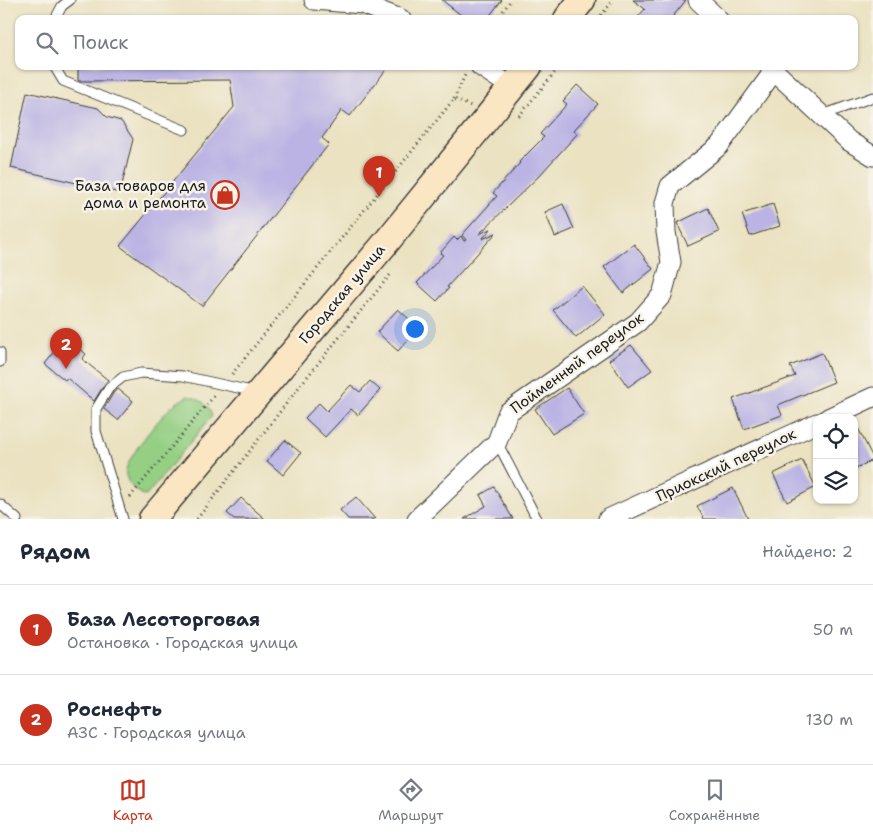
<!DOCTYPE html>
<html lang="ru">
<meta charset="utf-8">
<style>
:root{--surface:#fff;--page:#f6f6f7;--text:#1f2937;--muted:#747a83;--line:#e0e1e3;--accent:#c8321e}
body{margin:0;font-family:"Shantell Sans",sans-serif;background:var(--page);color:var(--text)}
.controls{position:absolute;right:15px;bottom:15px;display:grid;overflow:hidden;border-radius:10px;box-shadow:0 1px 4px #0004}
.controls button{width:45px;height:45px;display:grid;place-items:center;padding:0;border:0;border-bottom:1px solid var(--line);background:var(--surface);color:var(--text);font:25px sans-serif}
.you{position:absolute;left:414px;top:328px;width:18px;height:18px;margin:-12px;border:4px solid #fff;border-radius:50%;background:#1a73e8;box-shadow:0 0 0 8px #1a73e833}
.badge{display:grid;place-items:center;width:32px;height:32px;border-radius:50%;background:var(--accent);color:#fff;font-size:16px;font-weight:700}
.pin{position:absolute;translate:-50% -41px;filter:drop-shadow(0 1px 2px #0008)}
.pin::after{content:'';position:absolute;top:26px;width:18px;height:15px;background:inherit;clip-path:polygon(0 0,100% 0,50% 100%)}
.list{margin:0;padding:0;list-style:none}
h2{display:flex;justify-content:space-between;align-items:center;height:65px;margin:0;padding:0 20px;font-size:21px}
h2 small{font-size:16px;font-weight:400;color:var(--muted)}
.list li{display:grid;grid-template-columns:32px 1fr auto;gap:15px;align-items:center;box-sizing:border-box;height:90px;padding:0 20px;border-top:1px solid var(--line)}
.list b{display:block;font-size:19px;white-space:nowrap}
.list p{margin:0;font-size:16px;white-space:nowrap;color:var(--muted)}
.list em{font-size:16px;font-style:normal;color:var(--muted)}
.icon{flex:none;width:28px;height:28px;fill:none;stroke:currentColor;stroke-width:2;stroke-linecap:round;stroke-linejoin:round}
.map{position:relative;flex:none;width:873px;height:519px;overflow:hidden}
.search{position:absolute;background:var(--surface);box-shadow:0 1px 4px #0004;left:15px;right:15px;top:15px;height:55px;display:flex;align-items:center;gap:12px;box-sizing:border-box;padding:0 18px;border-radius:10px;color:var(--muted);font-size:19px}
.sheet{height:245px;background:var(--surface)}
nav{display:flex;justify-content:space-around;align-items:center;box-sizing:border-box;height:70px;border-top:1px solid var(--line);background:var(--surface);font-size:14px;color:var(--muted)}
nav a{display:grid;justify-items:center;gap:2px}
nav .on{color:var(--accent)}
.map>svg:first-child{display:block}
</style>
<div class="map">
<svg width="873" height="519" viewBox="0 0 873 519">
<rect width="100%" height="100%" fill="#f7f3e8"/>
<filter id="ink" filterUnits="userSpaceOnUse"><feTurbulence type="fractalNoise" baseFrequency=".02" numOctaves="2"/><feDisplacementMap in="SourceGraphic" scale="10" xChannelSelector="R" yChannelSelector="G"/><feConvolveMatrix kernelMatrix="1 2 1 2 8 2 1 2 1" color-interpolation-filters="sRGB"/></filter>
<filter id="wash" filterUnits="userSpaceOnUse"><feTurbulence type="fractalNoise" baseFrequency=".0096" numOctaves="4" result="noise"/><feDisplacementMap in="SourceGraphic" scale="20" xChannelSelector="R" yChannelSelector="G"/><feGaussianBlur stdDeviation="1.12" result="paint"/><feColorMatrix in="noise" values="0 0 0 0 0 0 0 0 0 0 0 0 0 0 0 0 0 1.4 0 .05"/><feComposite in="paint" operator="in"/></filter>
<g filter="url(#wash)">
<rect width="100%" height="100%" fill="#eae2c1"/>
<path fill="#94cf84" stroke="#587650" d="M 188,396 C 200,399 208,403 212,416 L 146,496 C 136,493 124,481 126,470 C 128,456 163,413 175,404 C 179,401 183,399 188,396 Z"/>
<g id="blocks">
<g fill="#bab3e4">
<path d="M 442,0 L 502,0 L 487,19 L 466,19 Z"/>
<path d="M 633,0 L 686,0 L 671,19 L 636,19 L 645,9 Z"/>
<path d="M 78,66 L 389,66 L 350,116 L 342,110 L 322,138 L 329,144 L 202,306 L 120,246 L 234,107 L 230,80 L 79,81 L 78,80 Z"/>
<path d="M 577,85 L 598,104 L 574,130 L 577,134 L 539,176 L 479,234 L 491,229 L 482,239 L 496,233 L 447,287 L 449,288 L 437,301 L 417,283 L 443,255 L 440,253 L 454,237 L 457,240 L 461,236 L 464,241 L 466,240 L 462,235 L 497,196 L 493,193 L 520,163 L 519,162 L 544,137 L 540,134 L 567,104 L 563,101 Z"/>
<path d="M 27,92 L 98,108 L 107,117 L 121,121 L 133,139 L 120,193 L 11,168 Z"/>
<path d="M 563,204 L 574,229 L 555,237 L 545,212 Z"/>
<path d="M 773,204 L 780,226 L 750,236 L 742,214 Z"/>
<path d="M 708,208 L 719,232 L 688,246 L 677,223 Z"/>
<path d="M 634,244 L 653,269 L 623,293 L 604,267 Z"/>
<path d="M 582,286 L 605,314 L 576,338 L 553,310 Z"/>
<path d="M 398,309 L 419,328 L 398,351 L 377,332 Z"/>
<path d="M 66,338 L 86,354 L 82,359 L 108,380 L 104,385 L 94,401 L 67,378 L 65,380 L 45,364 Z"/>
<path d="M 631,345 L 652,370 L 628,387 L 609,360 Z"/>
<path d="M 822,353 L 834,382 L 778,405 L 782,415 L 744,429 L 733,399 L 795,376 L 790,366 Z"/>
<path d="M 370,381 L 380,390 L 358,415 L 351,409 L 325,437 L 305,418 L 319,403 L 327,411 L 351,385 L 360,392 Z"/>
<path d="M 567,388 L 584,414 L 552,434 L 535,409 Z"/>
<path d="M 118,389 L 133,401 L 118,420 L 104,409 L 114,392 Z"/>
<path d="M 854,420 L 873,458 L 873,460 L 854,469 Z"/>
<path d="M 285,440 L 301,453 L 283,475 L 267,461 Z"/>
<path d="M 802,460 L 816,487 L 787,502 L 773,474 Z"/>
<path d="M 494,487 L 513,519 L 464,519 L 486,506 L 480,495 Z"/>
<path d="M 733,488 L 748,519 L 704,519 L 697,506 Z"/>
<path d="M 356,497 L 375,519 L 348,519 L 340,510 Z"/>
<path d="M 241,498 L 265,519 L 234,519 L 227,513 Z"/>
</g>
</g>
</g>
<g filter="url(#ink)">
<use href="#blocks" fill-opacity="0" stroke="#3b3a35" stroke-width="1"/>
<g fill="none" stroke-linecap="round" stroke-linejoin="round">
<defs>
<g id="lane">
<path d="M 55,19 L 62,6 L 70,0"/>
<path d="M 54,66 L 63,81 L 184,130"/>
<path d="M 822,115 L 873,97"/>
<path d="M 0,352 L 0,362"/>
<path d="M 497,442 L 537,519"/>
<path d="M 0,504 L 17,519"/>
<path d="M 123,519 L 96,431 L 96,409 L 109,388 L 123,377 L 141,373 L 183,376 L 256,392"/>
</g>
<g id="street">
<path d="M 314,0 L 362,4 L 401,19"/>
<path d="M 698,0 L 718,19"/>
<path d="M 480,66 L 513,88"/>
<path d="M 769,66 L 849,141 L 873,156"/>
<path d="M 828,418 L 873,397"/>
<path d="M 417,519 L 497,442 L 508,412 L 638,322 L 662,295 L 671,262 L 666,232 L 665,203 L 670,186 L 719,146 L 774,71"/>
<path d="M 608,519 L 817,423"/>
</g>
<g id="secondary">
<path d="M 567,19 L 582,0"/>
<path d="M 152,519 L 384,245 L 529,66"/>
</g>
</defs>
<use href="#lane" stroke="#3b3a35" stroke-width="11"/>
<use href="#street" stroke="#3b3a35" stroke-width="21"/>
<use href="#secondary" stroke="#3b3a35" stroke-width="29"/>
<g stroke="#3b3a35" stroke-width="3" stroke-dasharray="1 4" stroke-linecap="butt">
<path d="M 497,19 L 511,0"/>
<path d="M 598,19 L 614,0"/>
<path d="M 454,99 L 465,75"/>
<path d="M 519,116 L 560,66"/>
<path d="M 232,374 L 454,99 L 471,106"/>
<path d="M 130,497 L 214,396"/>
<path d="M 197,519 L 303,382 L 390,275"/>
</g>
<use href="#lane" stroke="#fff" stroke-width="9"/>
<use href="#street" stroke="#fff" stroke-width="19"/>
<use href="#secondary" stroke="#fbe6c4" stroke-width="26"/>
</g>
</g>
<defs>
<symbol id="shop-ring" viewBox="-11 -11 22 22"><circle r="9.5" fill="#f7f3e8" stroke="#c8321e" stroke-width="1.5"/><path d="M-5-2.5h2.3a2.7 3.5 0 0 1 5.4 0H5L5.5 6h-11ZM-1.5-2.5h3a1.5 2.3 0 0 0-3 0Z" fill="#c8321e"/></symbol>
</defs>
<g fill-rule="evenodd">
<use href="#shop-ring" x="209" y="179" width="32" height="32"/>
</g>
<g text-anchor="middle" stroke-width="5" stroke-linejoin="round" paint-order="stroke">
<g font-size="15" fill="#1c1c1c" stroke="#f7f3e8" text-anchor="end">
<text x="206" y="191">База товаров для<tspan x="206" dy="17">дома и ремонта</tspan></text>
</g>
<g font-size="15" fill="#1c1c1c" stroke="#f7f3e8">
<text transform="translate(342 294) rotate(-50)" y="5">Городская улица</text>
<text transform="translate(577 363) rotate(-36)" y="5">Пойменный переулок</text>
<text transform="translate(726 465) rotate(-25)" y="5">Приокский переулок</text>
</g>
</g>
</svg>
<div class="controls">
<button><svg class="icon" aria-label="locate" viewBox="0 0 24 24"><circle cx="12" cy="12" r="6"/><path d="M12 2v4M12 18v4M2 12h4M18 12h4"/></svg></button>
<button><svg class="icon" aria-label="layers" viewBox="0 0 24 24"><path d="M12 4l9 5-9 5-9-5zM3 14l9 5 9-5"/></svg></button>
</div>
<div class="you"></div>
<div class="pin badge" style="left:379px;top:197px">1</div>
<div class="pin badge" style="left:66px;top:369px">2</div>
<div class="search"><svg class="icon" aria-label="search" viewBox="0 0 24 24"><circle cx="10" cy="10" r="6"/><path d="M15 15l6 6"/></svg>Поиск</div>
</div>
<section class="sheet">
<h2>Рядом<small>Найдено: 2</small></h2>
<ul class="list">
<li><span class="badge">1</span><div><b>База Лесоторговая</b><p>Остановка · Городская улица</p></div><em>50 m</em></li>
<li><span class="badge">2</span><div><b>Роснефть</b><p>АЗС · Городская улица</p></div><em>130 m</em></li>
</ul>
</section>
<nav>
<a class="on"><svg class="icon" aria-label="map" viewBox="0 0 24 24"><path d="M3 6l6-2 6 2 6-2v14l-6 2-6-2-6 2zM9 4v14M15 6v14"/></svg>Карта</a>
<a><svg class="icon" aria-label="directions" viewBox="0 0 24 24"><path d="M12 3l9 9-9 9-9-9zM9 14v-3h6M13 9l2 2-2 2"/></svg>Маршрут</a>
<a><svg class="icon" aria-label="saved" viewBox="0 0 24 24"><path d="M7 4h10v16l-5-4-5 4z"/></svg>Сохранённые</a>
</nav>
